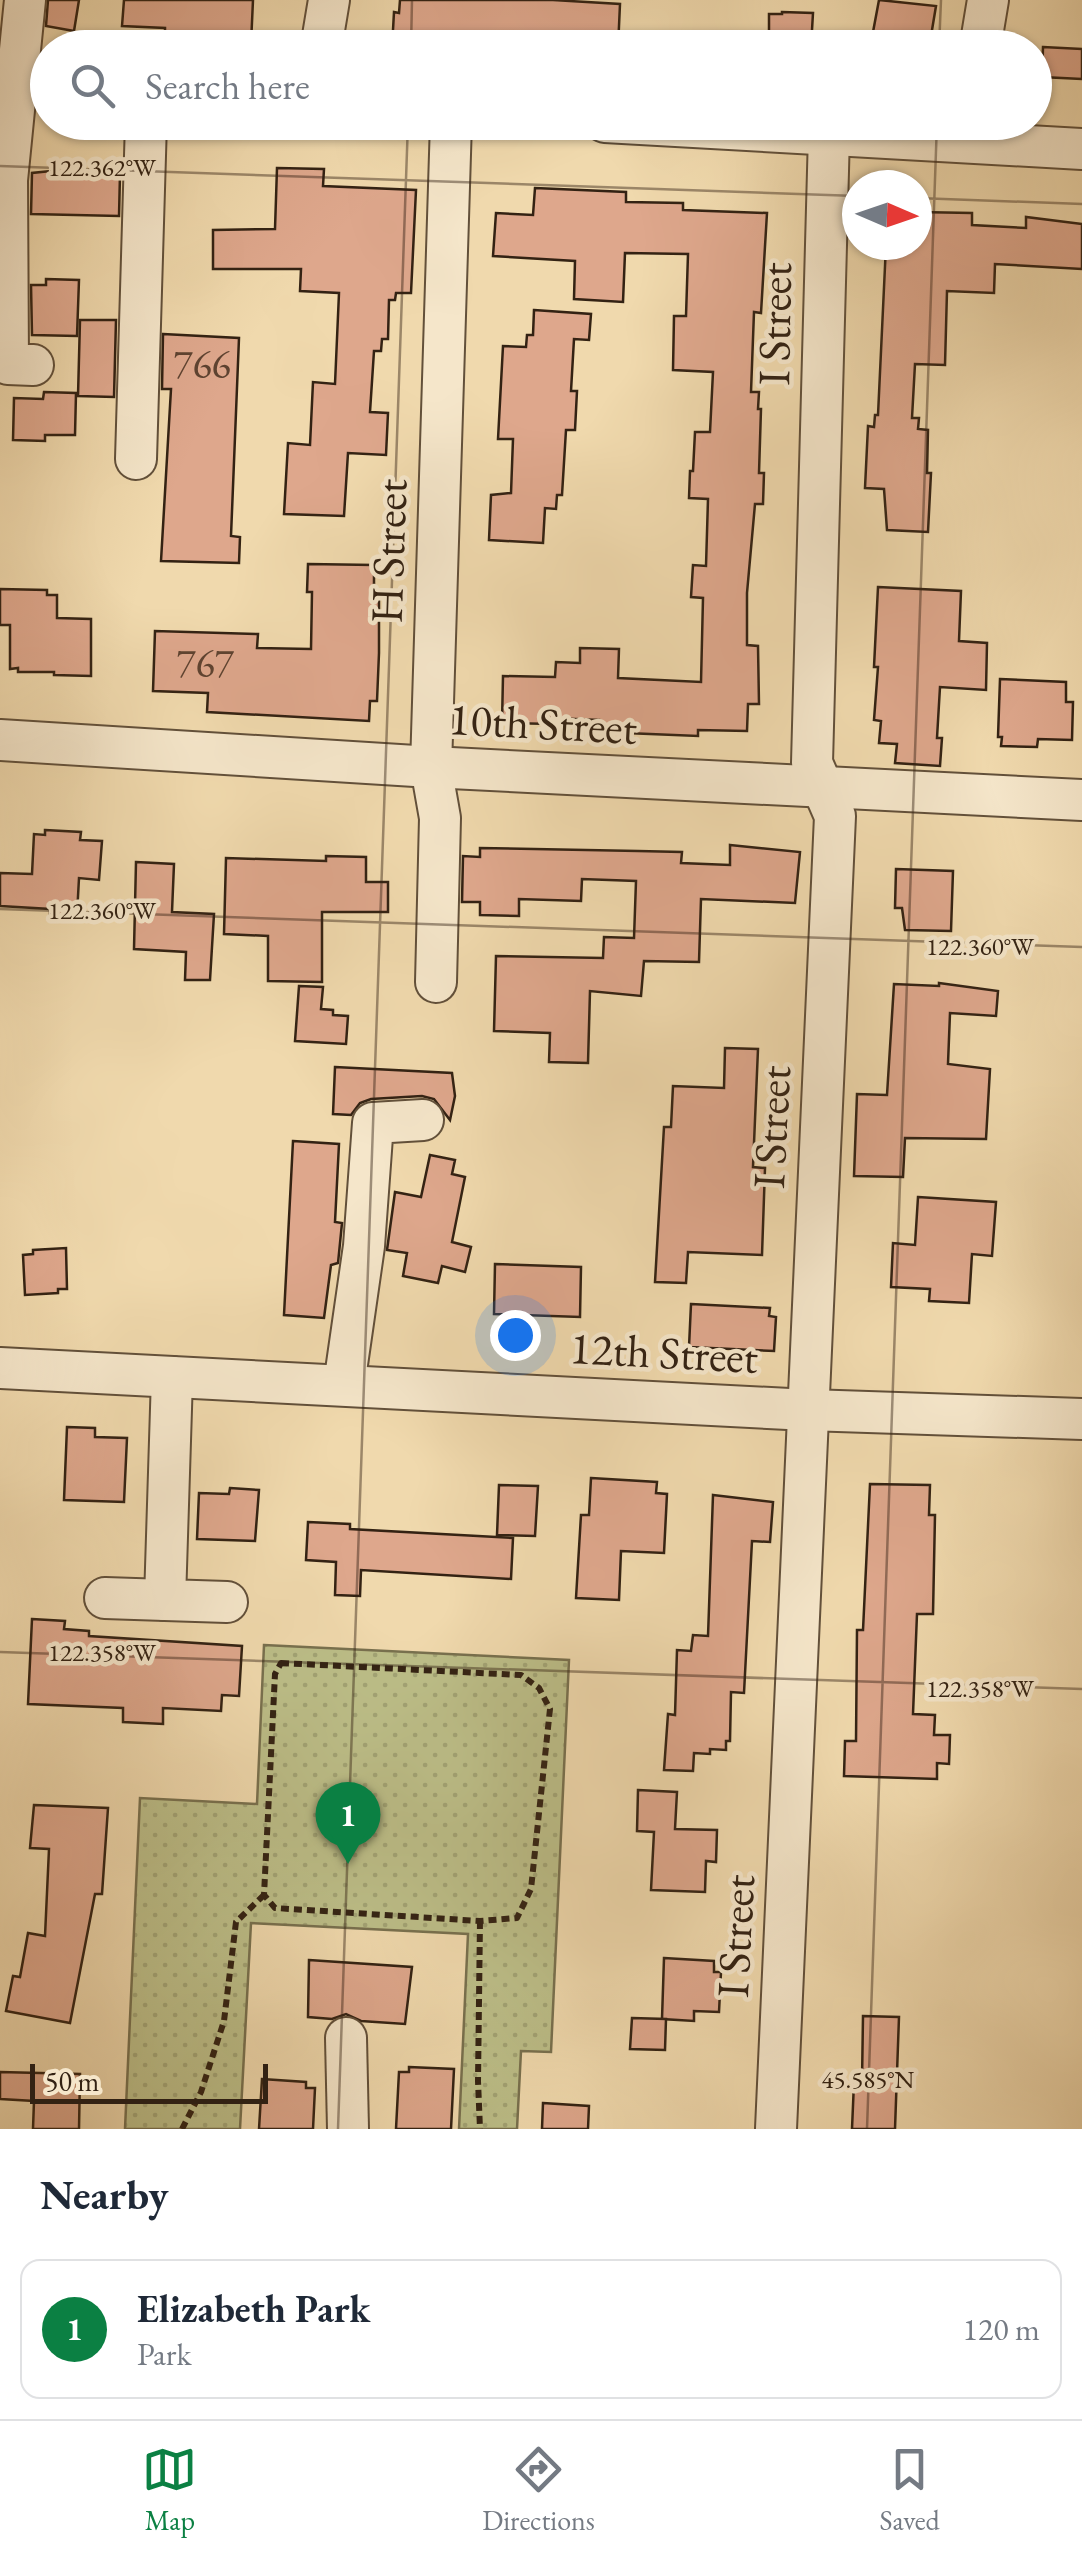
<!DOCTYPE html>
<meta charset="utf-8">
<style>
:root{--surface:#fff;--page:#f6f6f7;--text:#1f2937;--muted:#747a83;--line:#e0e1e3;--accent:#0b8043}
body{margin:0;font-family:"EB Garamond",serif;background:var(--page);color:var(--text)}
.compass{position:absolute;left:842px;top:170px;width:90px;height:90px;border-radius:50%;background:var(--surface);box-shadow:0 2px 8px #0004;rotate:92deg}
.scale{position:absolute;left:30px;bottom:25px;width:238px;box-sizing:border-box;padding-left:10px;border:5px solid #332213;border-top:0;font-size:28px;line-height:35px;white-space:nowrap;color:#332213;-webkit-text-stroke:8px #f5e6ca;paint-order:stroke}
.you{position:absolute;left:515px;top:1335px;width:35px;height:35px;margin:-25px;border:8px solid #fff;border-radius:50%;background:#1a73e8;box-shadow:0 0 0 15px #1a73e833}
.badge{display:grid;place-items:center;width:65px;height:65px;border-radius:50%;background:var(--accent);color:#fff;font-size:32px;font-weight:700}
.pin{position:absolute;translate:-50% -82px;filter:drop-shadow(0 2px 5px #0008)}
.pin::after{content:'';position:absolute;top:52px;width:35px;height:30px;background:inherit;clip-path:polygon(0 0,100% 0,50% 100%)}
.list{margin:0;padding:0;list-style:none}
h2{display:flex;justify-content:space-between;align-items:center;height:130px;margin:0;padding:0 40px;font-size:42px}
h2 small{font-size:32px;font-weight:400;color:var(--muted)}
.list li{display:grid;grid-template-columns:65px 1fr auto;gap:30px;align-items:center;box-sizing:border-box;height:140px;margin:0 20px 20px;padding:0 20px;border:2px solid var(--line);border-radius:20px}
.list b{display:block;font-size:38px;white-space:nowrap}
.list p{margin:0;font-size:32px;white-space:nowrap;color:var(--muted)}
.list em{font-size:32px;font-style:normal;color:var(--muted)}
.icon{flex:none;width:55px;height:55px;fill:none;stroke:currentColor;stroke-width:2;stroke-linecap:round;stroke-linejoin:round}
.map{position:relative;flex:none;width:1082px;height:2129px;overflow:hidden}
.search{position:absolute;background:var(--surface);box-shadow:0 2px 8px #0004;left:30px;right:30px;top:30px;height:110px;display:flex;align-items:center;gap:25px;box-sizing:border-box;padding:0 35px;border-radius:55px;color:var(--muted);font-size:38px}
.sheet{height:290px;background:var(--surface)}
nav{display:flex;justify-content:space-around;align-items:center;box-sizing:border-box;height:140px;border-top:2px solid var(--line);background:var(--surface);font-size:28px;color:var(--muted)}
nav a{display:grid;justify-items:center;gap:5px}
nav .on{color:var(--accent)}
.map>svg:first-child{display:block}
</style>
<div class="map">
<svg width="1082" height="2129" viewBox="0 0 1082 2129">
<defs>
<pattern id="grass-dots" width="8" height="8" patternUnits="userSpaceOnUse" patternTransform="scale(2.5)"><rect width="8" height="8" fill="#bcbe88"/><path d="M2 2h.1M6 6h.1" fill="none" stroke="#a2a374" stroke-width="1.8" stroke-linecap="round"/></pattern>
</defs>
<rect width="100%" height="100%" fill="#f0d9ad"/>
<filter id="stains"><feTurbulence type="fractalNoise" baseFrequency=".002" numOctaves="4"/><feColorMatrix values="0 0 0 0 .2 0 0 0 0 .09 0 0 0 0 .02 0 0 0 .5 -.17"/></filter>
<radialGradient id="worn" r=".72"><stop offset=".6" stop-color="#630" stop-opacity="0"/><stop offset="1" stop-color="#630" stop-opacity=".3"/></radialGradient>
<path fill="url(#grass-dots)" stroke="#78704e" stroke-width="2.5" d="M 264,1645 L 569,1660 L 551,2052 L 521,2051 L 517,2129 L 459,2129 L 468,1934 L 251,1923 L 240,2129 L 125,2129 L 140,1798 L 257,1804 Z"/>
<g fill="#dea78c" stroke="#332213" stroke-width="2.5">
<path d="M 48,0 L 79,0 L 74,31 L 46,26 Z"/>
<path d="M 124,0 L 253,0 L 251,44 L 189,40 L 189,35 L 165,33 L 165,28 L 122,26 Z"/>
<path d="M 400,0 L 553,0 L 620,4 L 618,48 L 392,48 L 394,12 L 399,13 Z"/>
<path d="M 879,0 L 936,6 L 929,48 L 870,48 Z"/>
<path d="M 782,12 L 813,13 L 811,47 L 769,46 L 769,14 L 782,14 Z"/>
<path d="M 1043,47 L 1082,49 L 1082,79 L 1042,77 Z"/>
<path d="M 277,168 L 324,169 L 323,186 L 416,190 L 411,293 L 396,293 L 395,300 L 389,300 L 388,339 L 382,339 L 381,351 L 374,351 L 370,412 L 388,413 L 386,455 L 348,453 L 344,516 L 284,514 L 288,443 L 310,445 L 313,382 L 335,384 L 339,293 L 300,291 L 301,269 L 213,269 L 213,230 L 275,229 Z"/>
<path d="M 51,171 L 120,174 L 119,216 L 31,214 L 32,173 Z"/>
<path d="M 535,188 L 626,192 L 626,202 L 683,203 L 683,210 L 767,213 L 761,313 L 754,312 L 751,392 L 759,392 L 758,409 L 761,409 L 759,473 L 764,473 L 763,504 L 755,504 L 747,593 L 747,645 L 758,646 L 759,704 L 748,704 L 747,731 L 698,730 L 698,736 L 626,733 L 626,728 L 599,727 L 599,720 L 551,718 L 551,724 L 502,723 L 503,676 L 555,677 L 556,662 L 580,663 L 580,648 L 619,649 L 618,678 L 701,682 L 703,598 L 691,597 L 693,565 L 706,566 L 708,499 L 689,498 L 690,471 L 693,471 L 695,432 L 710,432 L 713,372 L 673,370 L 674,316 L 686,316 L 688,254 L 625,253 L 623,302 L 574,299 L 575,261 L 493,256 L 496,213 L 533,215 Z"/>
<path d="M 917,212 L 972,213 L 972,225 L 1026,228 L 1026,217 L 1082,224 L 1082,269 L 995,264 L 994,293 L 947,291 L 945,365 L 915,364 L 912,418 L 919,418 L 918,429 L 928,430 L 927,473 L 931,473 L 928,532 L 887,530 L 884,489 L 865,488 L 868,426 L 874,427 L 875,415 L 878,415 L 886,245 L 917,245 Z"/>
<path d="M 46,279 L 79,280 L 77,336 L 32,335 L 31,285 L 46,285 Z"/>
<path d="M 534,310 L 591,314 L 589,340 L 574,339 L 571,391 L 577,391 L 575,430 L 566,430 L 562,495 L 557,495 L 556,509 L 545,508 L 543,543 L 489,540 L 491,495 L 511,493 L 513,439 L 498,439 L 503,346 L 526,347 L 527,335 L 533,335 Z"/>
<path d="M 80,320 L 116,320 L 114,397 L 78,396 Z"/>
<path d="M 163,334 L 239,338 L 231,536 L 240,537 L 239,563 L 161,561 L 171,389 L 162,389 Z"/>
<path d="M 44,392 L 76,393 L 75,435 L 45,435 L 45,441 L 13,440 L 14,398 L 43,399 Z"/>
<path d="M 308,564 L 374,565 L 374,593 L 379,593 L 379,653 L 377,701 L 370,701 L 369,721 L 207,712 L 208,693 L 153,691 L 155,631 L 258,634 L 257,648 L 311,649 L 312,592 L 307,592 Z"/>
<path d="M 878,587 L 961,591 L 959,641 L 987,643 L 986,690 L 940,687 L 937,738 L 942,738 L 940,766 L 895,763 L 897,744 L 879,743 L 881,721 L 874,720 L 878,667 L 874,667 Z"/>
<path d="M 0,589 L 47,590 L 47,595 L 57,595 L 57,618 L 91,619 L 91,676 L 54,675 L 54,672 L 18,672 L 18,668 L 10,669 L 10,625 L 0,625 Z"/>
<path d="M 1000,679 L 1066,682 L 1066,702 L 1073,702 L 1072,740 L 1038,739 L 1037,747 L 1001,746 L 1002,737 L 998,737 Z"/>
<path d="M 45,830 L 81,832 L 80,840 L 102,841 L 99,880 L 79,878 L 77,915 L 50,914 L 50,909 L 0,906 L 0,873 L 32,874 L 34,834 L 45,835 Z"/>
<path d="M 730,845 L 800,852 L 795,903 L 701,899 L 699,962 L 644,961 L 641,996 L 590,991 L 588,1063 L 549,1062 L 550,1033 L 494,1031 L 496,956 L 603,958 L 604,937 L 634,938 L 636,881 L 582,879 L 581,901 L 519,899 L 519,916 L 480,915 L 480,902 L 462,902 L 463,856 L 480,857 L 480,848 L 638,851 L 682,852 L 681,863 L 730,865 Z"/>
<path d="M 326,856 L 366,857 L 366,882 L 388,882 L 388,912 L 322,912 L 322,982 L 268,981 L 268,936 L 224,934 L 226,858 L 326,861 Z"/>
<path d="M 136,862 L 174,864 L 172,912 L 214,914 L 210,980 L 185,980 L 186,952 L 134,949 Z"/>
<path d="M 896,869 L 953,871 L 951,931 L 905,930 L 902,908 L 895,908 Z"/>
<path d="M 939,983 L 998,991 L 996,1016 L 950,1013 L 948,1064 L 990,1069 L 986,1139 L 905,1138 L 903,1177 L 854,1176 L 857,1094 L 887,1095 L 894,984 L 939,986 Z"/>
<path d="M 299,986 L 323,987 L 321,1009 L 333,1010 L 333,1015 L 348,1016 L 346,1044 L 295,1041 Z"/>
<path d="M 725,1048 L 758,1049 L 753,1167 L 765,1168 L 762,1255 L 688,1252 L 686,1283 L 655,1282 L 664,1127 L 671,1127 L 673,1086 L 724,1088 Z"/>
<path d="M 335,1067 L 452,1073 L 455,1096 L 450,1120 L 434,1099 L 422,1096 L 371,1099 L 360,1103 L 351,1115 L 333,1114 Z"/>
<path d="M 293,1141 L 339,1144 L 335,1222 L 342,1223 L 338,1263 L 331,1265 L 324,1318 L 284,1315 Z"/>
<path d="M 430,1155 L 455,1160 L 452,1174 L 465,1177 L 452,1242 L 471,1247 L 465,1272 L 442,1266 L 438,1283 L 403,1276 L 407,1253 L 387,1250 L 395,1192 L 421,1197 Z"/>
<path d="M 918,1197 L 996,1202 L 992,1256 L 972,1254 L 969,1303 L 929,1301 L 930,1289 L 891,1287 L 893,1243 L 915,1245 Z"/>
<path d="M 66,1248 L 67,1289 L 58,1289 L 58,1293 L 25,1295 L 23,1255 L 33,1254 L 33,1250 Z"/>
<path d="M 495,1264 L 581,1267 L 580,1317 L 494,1314 Z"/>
<path d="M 691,1304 L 770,1308 L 769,1316 L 776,1317 L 774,1351 L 689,1347 Z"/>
<path d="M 67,1427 L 95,1428 L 95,1437 L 127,1438 L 124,1502 L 64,1500 Z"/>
<path d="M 591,1478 L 657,1482 L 656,1493 L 667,1494 L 664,1553 L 621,1551 L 619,1600 L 576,1598 L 581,1515 L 589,1515 Z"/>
<path d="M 870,1484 L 930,1485 L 929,1515 L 935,1515 L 933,1614 L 917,1614 L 913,1714 L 935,1715 L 934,1735 L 950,1735 L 949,1764 L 937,1763 L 937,1779 L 844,1776 L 845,1741 L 856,1741 L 857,1630 L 863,1630 Z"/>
<path d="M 499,1485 L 538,1486 L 535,1536 L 497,1535 Z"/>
<path d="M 230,1488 L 259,1490 L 255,1541 L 197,1539 L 199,1493 L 229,1494 Z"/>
<path d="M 713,1495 L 773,1502 L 770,1542 L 752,1541 L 744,1693 L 731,1692 L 730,1741 L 726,1741 L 726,1750 L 710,1749 L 710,1754 L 694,1753 L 693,1771 L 664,1770 L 668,1714 L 675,1715 L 677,1650 L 691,1651 L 693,1635 L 708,1636 Z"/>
<path d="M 308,1522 L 350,1524 L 350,1529 L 513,1538 L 511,1579 L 361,1570 L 360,1596 L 335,1595 L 336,1562 L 306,1560 Z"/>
<path d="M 32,1619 L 65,1621 L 64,1629 L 89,1631 L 89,1636 L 242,1646 L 239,1696 L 222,1695 L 221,1711 L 163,1708 L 163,1724 L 123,1722 L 123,1708 L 28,1704 Z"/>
<path d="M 638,1790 L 677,1792 L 675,1829 L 717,1830 L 716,1862 L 706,1861 L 705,1892 L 651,1890 L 654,1832 L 637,1831 Z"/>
<path d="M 34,1805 L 108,1808 L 102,1894 L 95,1894 L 70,2023 L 6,2011 L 13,1976 L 20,1977 L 28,1933 L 45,1936 L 49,1849 L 30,1848 Z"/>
<path d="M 664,1958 L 714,1961 L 714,1972 L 721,1972 L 719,2012 L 694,2011 L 694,2021 L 662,2019 Z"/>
<path d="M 309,1960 L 412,1967 L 405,2024 L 361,2021 L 346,2014 L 332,2019 L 308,2017 Z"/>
<path d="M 863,2016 L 899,2017 L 895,2129 L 852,2129 L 854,2082 L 862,2082 Z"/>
<path d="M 632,2018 L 666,2019 L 665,2050 L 630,2049 Z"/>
<path d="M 409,2067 L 454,2069 L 451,2129 L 396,2129 L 399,2072 L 409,2072 Z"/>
<path d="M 0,2072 L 80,2074 L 79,2129 L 33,2129 L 34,2101 L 0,2099 Z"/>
<path d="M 262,2079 L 306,2082 L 306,2088 L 315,2088 L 313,2129 L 259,2129 Z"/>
<path d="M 543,2103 L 589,2106 L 588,2129 L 542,2129 Z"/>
</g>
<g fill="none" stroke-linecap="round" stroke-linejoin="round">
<defs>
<g id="minor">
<path d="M 25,0 L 7,180 L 8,364 L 33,365"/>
<path d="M 321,48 L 329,0"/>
<path d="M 980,48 L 988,0"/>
<path d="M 605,122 L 1082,149"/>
<path d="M 136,459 L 146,122"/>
<path d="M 0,740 L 431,767 L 1082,800"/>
<path d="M 436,982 L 440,818 L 431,767 L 451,122"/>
<path d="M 0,1368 L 808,1410 L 1082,1419"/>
<path d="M 172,1377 L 165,1600 L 227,1602"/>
<path d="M 344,1385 L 364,1246 L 373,1123 L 423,1120"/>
<path d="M 105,1598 L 165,1600"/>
<path d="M 346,2038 L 348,2129"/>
<path d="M 776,2129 L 835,816 L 812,763 L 829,134"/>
</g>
</defs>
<use href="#minor" stroke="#62503a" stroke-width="44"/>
<g stroke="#332213" stroke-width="6" stroke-dasharray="8 5" stroke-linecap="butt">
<path d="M 281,1663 L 521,1675 L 539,1688 L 550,1709 L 531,1889 L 517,1918 L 480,1921 L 275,1908 L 264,1895 L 275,1674 Z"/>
<path d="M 480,1921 L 478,2081 L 480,2129"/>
<path d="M 182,2129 L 201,2092 L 224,2021 L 236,1922 L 264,1895"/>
</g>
<use href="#minor" stroke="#f5e6ca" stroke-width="40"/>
</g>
<path fill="none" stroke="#332213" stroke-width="2.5" stroke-opacity="0.45" d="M 411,48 L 412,0M 939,48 L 941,0M 0,166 L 857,196M 917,198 L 1082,204M 0,909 L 1082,947M 0,1652 L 1082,1689M 338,2129 L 408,122M 867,2129 L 937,122"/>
<g text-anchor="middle" stroke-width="9" stroke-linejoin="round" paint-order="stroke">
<g font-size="40" fill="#5e4331">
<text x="202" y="378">766</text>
<text x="205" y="677">767</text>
</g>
<g font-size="45" fill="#332213" stroke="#f5e6ca">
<text transform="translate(774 324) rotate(-89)" y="16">I Street</text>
<text transform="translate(388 551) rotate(-88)" y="16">H Street</text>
<text transform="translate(543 723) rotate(3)" y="16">10th Street</text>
<text transform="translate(771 1127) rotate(-87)" y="16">I Street</text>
<text transform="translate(664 1352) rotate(3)" y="16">12th Street</text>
<text transform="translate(735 1936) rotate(-87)" y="16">I Street</text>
</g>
</g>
<g font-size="25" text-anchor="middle" fill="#332213" stroke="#f5e6ca" stroke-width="9" stroke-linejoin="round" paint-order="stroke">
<text x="102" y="176">122.362°W</text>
<text x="102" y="919">122.360°W</text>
<text x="980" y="955">122.360°W</text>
<text x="102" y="1661">122.358°W</text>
<text x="980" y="1697">122.358°W</text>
<text x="868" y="2088">45.585°N</text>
</g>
<rect width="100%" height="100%" filter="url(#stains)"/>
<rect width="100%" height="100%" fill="url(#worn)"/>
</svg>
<svg class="compass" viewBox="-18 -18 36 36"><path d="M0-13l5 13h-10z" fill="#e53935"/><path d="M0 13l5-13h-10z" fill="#747a83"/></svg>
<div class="scale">50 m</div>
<div class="you"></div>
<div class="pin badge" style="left:348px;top:1864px">1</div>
<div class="search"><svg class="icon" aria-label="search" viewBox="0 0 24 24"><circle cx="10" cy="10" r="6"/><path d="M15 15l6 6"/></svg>Search here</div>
</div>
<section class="sheet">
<h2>Nearby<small></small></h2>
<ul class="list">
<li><span class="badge">1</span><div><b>Elizabeth Park</b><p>Park</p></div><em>120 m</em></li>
</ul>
</section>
<nav>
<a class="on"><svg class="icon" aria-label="map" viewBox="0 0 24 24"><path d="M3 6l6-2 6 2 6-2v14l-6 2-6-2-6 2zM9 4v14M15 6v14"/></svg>Map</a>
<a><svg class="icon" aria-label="directions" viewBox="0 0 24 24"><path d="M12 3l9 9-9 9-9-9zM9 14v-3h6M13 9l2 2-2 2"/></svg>Directions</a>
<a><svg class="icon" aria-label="saved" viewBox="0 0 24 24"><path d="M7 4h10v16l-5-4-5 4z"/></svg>Saved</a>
</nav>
